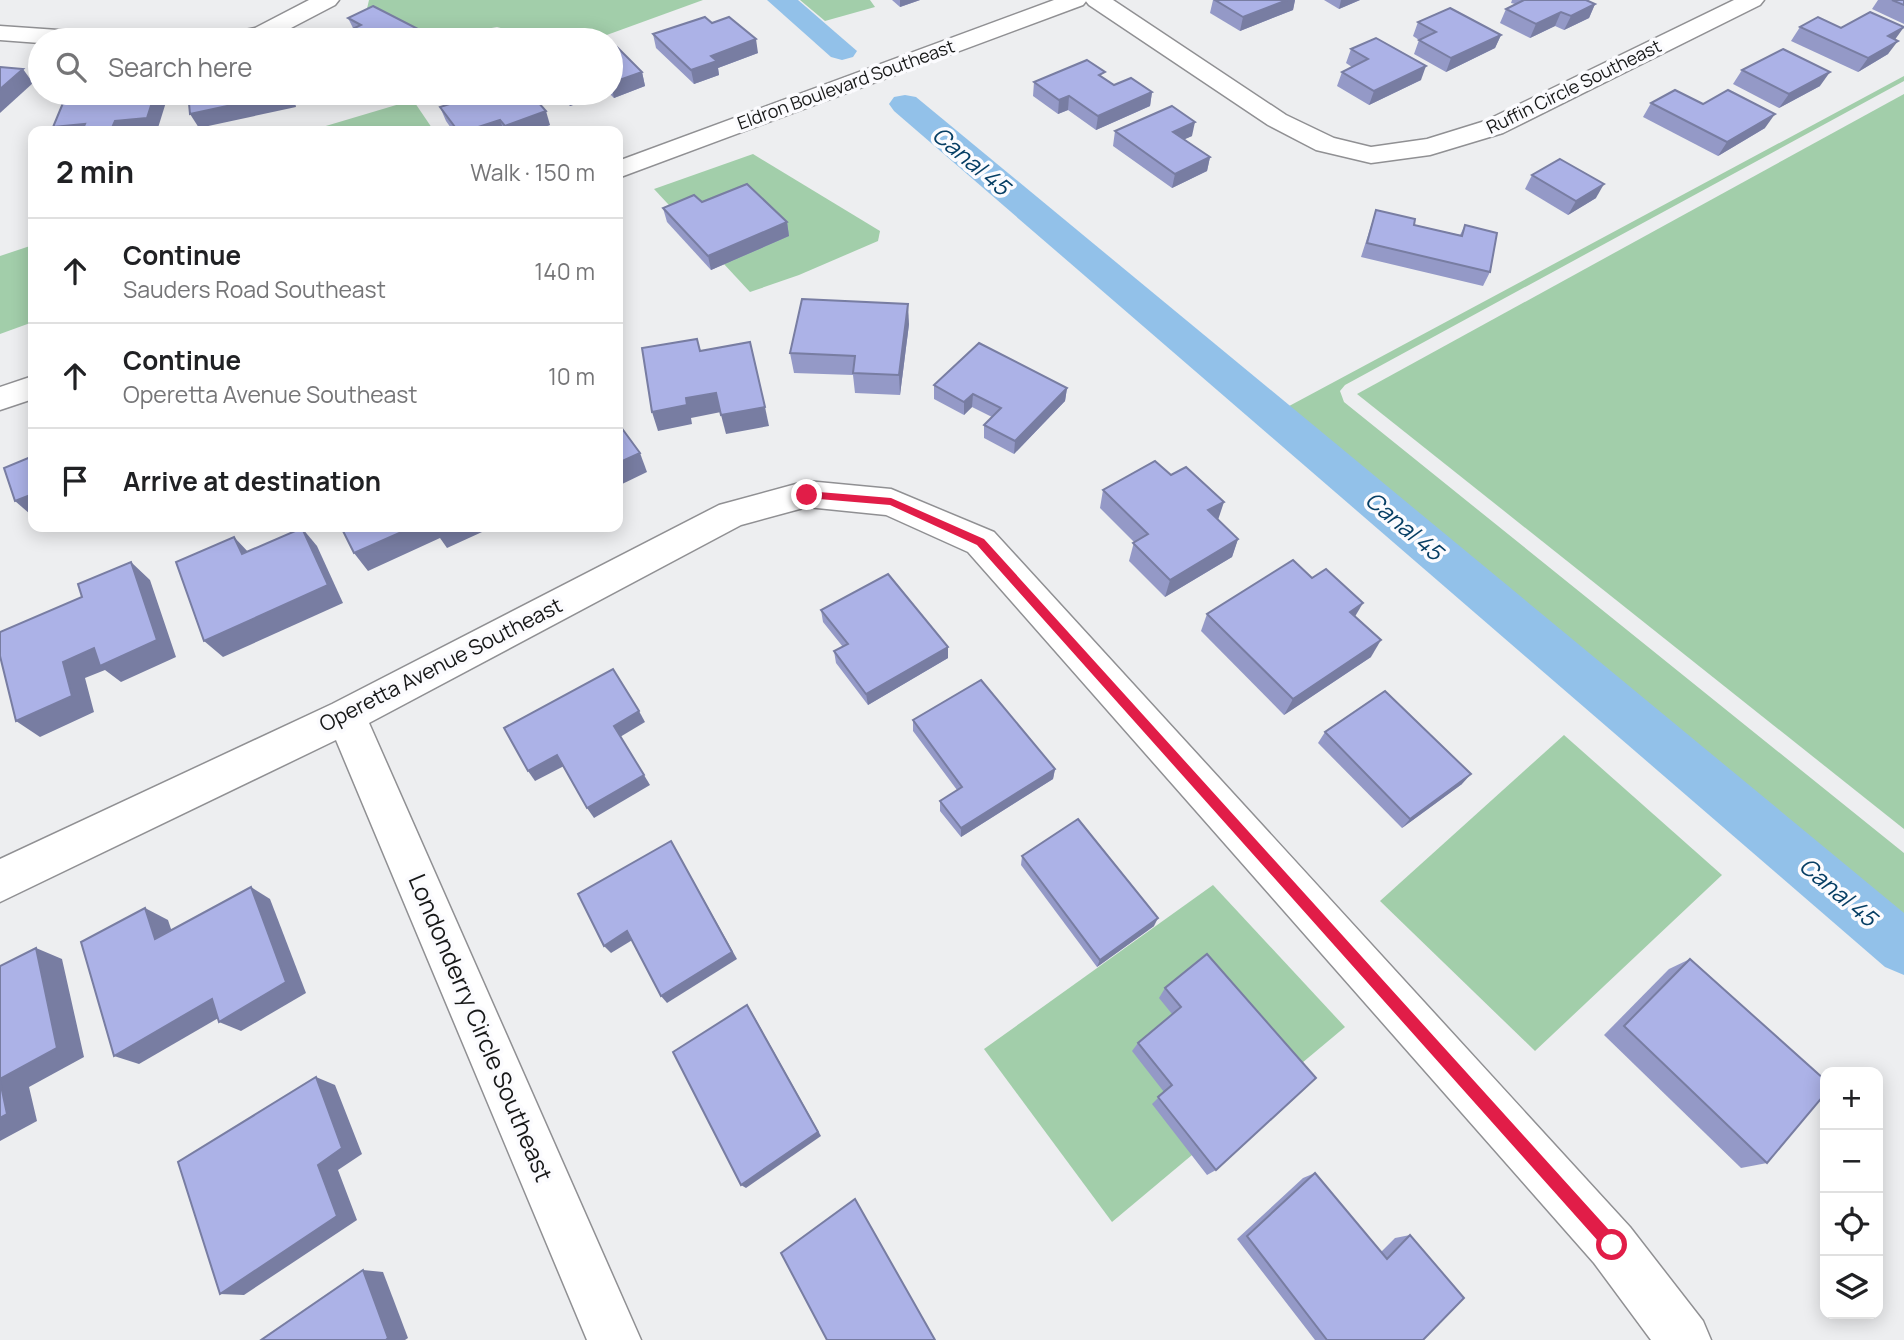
<!DOCTYPE html>
<meta charset="utf-8">
<style>
:root{--surface:#fff;--page:#f6f6f6;--text:#202124;--muted:#757577;--line:#e0e0e0}
body{margin:0;font-family:Manrope,sans-serif;background:var(--page);color:var(--text)}
.controls{position:absolute;right:21px;bottom:21px;display:grid;overflow:hidden;border-radius:14px;box-shadow:0 4px 18px #0003}
.controls button{width:63px;height:63px;display:grid;place-items:center;padding:0;border:0;border-bottom:2px solid var(--line);background:var(--surface);color:var(--text);font:35px sans-serif}
.stop{position:absolute;width:21px;height:21px;margin:-16px;border:5px solid #e11d48;border-radius:50%;background:#fff}
.stop.end{background:#e11d48;border-color:#fff;box-shadow:0 2px 7px #0008}
.list{margin:0;padding:0;list-style:none}
h2{display:flex;justify-content:space-between;align-items:center;height:91px;margin:0;padding:0 28px;font-size:30px}
h2 small{font-size:23px;font-weight:400;color:var(--muted)}
.list li{display:grid;grid-template-columns:46px 1fr auto;gap:21px;align-items:center;box-sizing:border-box;height:105px;padding:0 28px;border-top:2px solid var(--line)}
.list b{display:block;font-size:26px;white-space:nowrap}
.list p{margin:0;font-size:23px;white-space:nowrap;color:var(--muted)}
.list em{font-size:23px;font-style:normal;color:var(--muted)}
.icon{flex:none;width:38px;height:38px;fill:none;stroke:currentColor;stroke-width:2;stroke-linecap:round;stroke-linejoin:round}
.map{position:relative;flex:none;width:1904px;height:1340px;overflow:hidden}
.search{position:absolute;background:var(--surface);box-shadow:0 4px 18px #0003;left:28px;top:28px;width:595px;height:77px;display:flex;align-items:center;gap:18px;box-sizing:border-box;padding:0 24px;border-radius:38px;color:var(--muted);font-size:26px}
.panel{position:absolute;background:var(--surface);box-shadow:0 4px 18px #0003;left:28px;top:126px;width:595px;height:406px;border-radius:14px}
.map>svg:first-child{display:block}
</style>
<div class="map">
<svg width="1904" height="1340" viewBox="0 0 1904 1340">
<rect width="100%" height="100%" fill="#edeef0"/>
<g fill="#a2ceaa">
<path d="M 369,0 L 703,0 L 593,40 L 547,40 L 497,27 L 427,40 L 366,13 Z"/>
<path d="M 800,0 L 870,0 L 875,7 L 825,21 Z"/>
<path d="M 1904,76 L 1904,81 L 1345,385 L 1340,391 L 1344,402 L 1904,853 L 1904,955 L 1278,412 Z"/>
<path d="M 1904,94 L 1904,829 L 1357,394 Z"/>
<path d="M 413,100 L 434,131 L 309,131 Z"/>
<path d="M 753,154 L 880,231 L 878,241 L 799,275 L 750,292 L 654,189 Z"/>
<path d="M 33,245 L 33,322 L 0,334 L 0,256 Z"/>
<path d="M 1564,735 L 1722,875 L 1535,1051 L 1380,901 Z"/>
<path d="M 1213,885 L 1345,1027 L 1112,1222 L 984,1049 Z"/>
</g>
<g fill="none" stroke-linecap="round" stroke-linejoin="round">
<g fill="#92c1e9" fill-rule="evenodd">
<path d="M 767,0 L 798,0 L 857,51 L 853,57 L 842,60 L 831,57 Z"/>
<path d="M 905,95 L 916,97 L 1904,913 L 1904,975 L 1885,967 L 894,111 L 889,104 L 894,97 Z"/>
</g>
<defs>
<g id="street">
<path d="M 309,0 L 339,0 L 335,5 L 270,39 L 216,40 L 220,35 L 255,28 Z"/>
<path d="M 1085,0 L 1113,0 L 1286,115 L 1334,138 L 1371,147 L 1427,139 L 1485,121 L 1734,0 L 1764,0 L 1760,5 L 1503,133 L 1430,155 L 1371,163 L 1316,150 L 1268,125 L 1089,5 Z"/>
<path d="M 0,26 L 102,33 L 110,35 L 114,40 L 40,40 L 40,43 L 0,40 Z"/>
<path d="M 807,481 L 891,489 L 994,532 L 1630,1227 L 1703,1321 L 1711,1340 L 1651,1340 L 1594,1263 L 968,552 L 886,515 L 807,507 L 741,525 L 369,723 L 641,1340 L 587,1340 L 336,740 L 0,902 L 0,859 L 332,704 L 719,505 Z"/>
</g>
<g id="secondary">
<path d="M 1054,0 L 1087,0 L 1083,5 L 618,178 L 618,161 Z"/>
<path d="M 33,376 L 33,399 L 0,410 L 0,387 Z"/>
</g>
</defs>
<use href="#street" stroke="#909093" stroke-width="3"/>
<use href="#secondary" stroke="#909093" stroke-width="3"/>
<use href="#street" fill="#fff" fill-rule="evenodd"/>
<use href="#secondary" fill="#fff" fill-rule="evenodd"/>
</g>
<g fill="#9499c7">
<path d="M 892,0 L 920,0 L 900,7 Z"/>
<path d="M 1213,0 L 1295,0 L 1293,10 L 1240,31 L 1210,13 Z"/>
<path d="M 1324,0 L 1360,0 L 1339,9 Z"/>
<path d="M 1512,0 L 1586,0 L 1595,4 L 1589,18 L 1564,30 L 1555,26 L 1530,38 L 1500,23 L 1506,9 L 1515,4 L 1511,3 Z"/>
<path d="M 1878,0 L 1904,0 L 1904,24 L 1872,9 Z"/>
<path d="M 348,18 L 423,40 L 338,40 L 336,37 L 353,28 Z"/>
<path d="M 1418,22 L 1501,35 L 1495,48 L 1446,72 L 1414,54 L 1419,40 L 1413,36 Z"/>
<path d="M 712,23 L 758,53 L 718,68 L 719,75 L 694,84 L 656,48 L 653,34 Z"/>
<path d="M 1800,27 L 1841,28 L 1895,39 L 1888,54 L 1858,72 L 1791,41 Z"/>
<path d="M 611,41 L 642,72 L 645,86 L 614,98 L 609,93 L 570,106 L 558,93 L 611,93 Z"/>
<path d="M 1351,49 L 1421,80 L 1369,105 L 1337,86 L 1342,72 L 1352,67 L 1346,63 Z"/>
<path d="M 1742,70 L 1820,86 L 1779,108 L 1733,84 Z"/>
<path d="M 1104,78 L 1114,85 L 1152,92 L 1150,106 L 1096,130 L 1068,110 L 1058,114 L 1033,96 L 1034,82 Z"/>
<path d="M 475,93 L 530,93 L 550,125 L 534,131 L 453,131 L 446,121 L 440,107 L 476,95 Z"/>
<path d="M 1651,103 L 1703,104 L 1765,128 L 1718,156 L 1643,117 Z"/>
<path d="M 1115,131 L 1192,136 L 1184,139 L 1210,157 L 1207,171 L 1172,188 L 1113,146 Z"/>
<path d="M 1532,175 L 1596,198 L 1568,215 L 1525,189 Z"/>
<path d="M 702,202 L 787,222 L 789,236 L 711,270 L 667,222 L 663,208 Z"/>
<path d="M 1376,210 L 1414,225 L 1460,235 L 1465,225 L 1490,272 L 1483,286 L 1361,257 Z"/>
<path d="M 909,324 L 900,395 L 855,393 L 853,375 L 794,373 L 790,353 Z"/>
<path d="M 934,385 L 1067,388 L 1065,401 L 1014,454 L 984,438 L 984,425 L 992,417 L 972,407 L 964,415 L 934,399 Z"/>
<path d="M 1103,490 L 1218,520 L 1238,539 L 1232,557 L 1165,597 L 1129,561 L 1134,542 L 1100,508 Z"/>
<path d="M 1312,578 L 1355,616 L 1371,657 L 1284,715 L 1201,631 L 1207,614 Z"/>
<path d="M 821,610 L 948,647 L 948,658 L 868,705 L 836,663 L 834,651 L 843,647 L 823,622 Z"/>
<path d="M 913,720 L 1055,769 L 1053,779 L 961,837 L 940,811 L 940,801 L 957,790 L 913,731 Z"/>
<path d="M 1325,732 L 1462,784 L 1402,828 L 1318,743 Z"/>
<path d="M 1022,856 L 1154,926 L 1097,967 L 1021,865 Z"/>
<path d="M 1207,954 L 1216,1170 L 1207,1175 L 1152,1104 L 1164,1092 L 1132,1051 L 1138,1043 L 1172,1014 L 1159,998 L 1165,988 Z"/>
<path d="M 1690,959 L 1767,1163 L 1741,1168 L 1604,1035 L 1669,969 Z"/>
<path d="M 1315,1173 L 1381,1252 L 1395,1238 L 1410,1235 L 1423,1340 L 1315,1340 L 1237,1239 L 1303,1178 Z"/>
</g>
<g fill="#787da2">
<path d="M 900,0 L 920,0 L 900,7 Z"/>
<path d="M 1287,0 L 1295,0 L 1293,10 L 1240,31 L 1243,17 Z"/>
<path d="M 1341,0 L 1360,0 L 1339,9 Z"/>
<path d="M 1595,4 L 1589,18 L 1564,30 L 1571,16 Z"/>
<path d="M 1561,12 L 1555,26 L 1530,38 L 1536,24 Z"/>
<path d="M 1904,27 L 1894,41 L 1888,36 Z"/>
<path d="M 418,29 L 423,40 L 396,40 Z"/>
<path d="M 1501,35 L 1495,48 L 1446,72 L 1451,58 Z"/>
<path d="M 756,39 L 758,53 L 718,68 L 719,75 L 694,84 L 691,70 L 711,56 Z"/>
<path d="M 1898,41 L 1888,54 L 1858,72 L 1868,58 Z"/>
<path d="M 1426,66 L 1421,80 L 1369,105 L 1374,91 Z"/>
<path d="M 23,69 L 33,83 L 0,113 L 0,89 Z"/>
<path d="M 642,72 L 645,86 L 614,98 L 611,83 Z"/>
<path d="M 1830,72 L 1820,86 L 1779,108 L 1789,94 Z"/>
<path d="M 1152,92 L 1150,106 L 1096,130 L 1098,116 Z"/>
<path d="M 155,93 L 163,93 L 167,99 L 157,131 L 102,131 Z"/>
<path d="M 288,93 L 293,93 L 296,107 L 199,128 L 190,114 Z"/>
<path d="M 565,93 L 609,93 L 570,106 Z"/>
<path d="M 1069,96 L 1068,110 L 1058,114 L 1059,100 Z"/>
<path d="M 546,111 L 550,125 L 534,131 L 507,131 L 505,126 Z"/>
<path d="M 1775,114 L 1765,128 L 1718,156 L 1727,142 Z"/>
<path d="M 500,120 L 504,131 L 466,131 Z"/>
<path d="M 1195,122 L 1192,136 L 1170,146 L 1173,132 Z"/>
<path d="M 85,124 L 90,131 L 57,131 L 53,127 Z"/>
<path d="M 1210,157 L 1207,171 L 1172,188 L 1175,174 Z"/>
<path d="M 1604,184 L 1596,198 L 1568,215 L 1576,201 Z"/>
<path d="M 787,222 L 789,236 L 711,270 L 708,256 Z"/>
<path d="M 908,304 L 909,324 L 900,395 L 899,375 Z"/>
<path d="M 1067,388 L 1065,401 L 1014,454 L 1015,441 Z"/>
<path d="M 716,393 L 721,412 L 691,418 L 692,424 L 658,431 L 652,412 L 686,398 Z"/>
<path d="M 973,394 L 972,407 L 964,415 L 964,402 Z"/>
<path d="M 765,407 L 769,426 L 726,434 L 721,415 Z"/>
<path d="M 640,453 L 647,472 L 618,486 L 618,463 Z"/>
<path d="M 33,494 L 33,513 L 30,514 L 15,501 Z"/>
<path d="M 1224,502 L 1218,520 L 1208,510 Z"/>
<path d="M 413,527 L 493,527 L 447,548 L 440,538 L 368,571 L 354,553 Z"/>
<path d="M 302,528 L 317,546 L 343,603 L 223,657 L 204,641 Z"/>
<path d="M 234,537 L 251,555 L 242,554 Z"/>
<path d="M 1238,539 L 1232,557 L 1165,597 L 1170,580 Z"/>
<path d="M 131,562 L 150,580 L 176,657 L 121,682 L 105,670 L 85,678 L 94,712 L 40,737 L 16,721 Z"/>
<path d="M 1363,603 L 1353,620 L 1350,612 Z"/>
<path d="M 1381,640 L 1371,657 L 1284,715 L 1293,699 Z"/>
<path d="M 948,647 L 948,658 L 868,705 L 866,694 Z"/>
<path d="M 639,711 L 645,722 L 620,737 L 614,726 Z"/>
<path d="M 557,755 L 564,766 L 535,781 L 528,771 Z"/>
<path d="M 1055,769 L 1053,779 L 961,837 L 961,828 Z"/>
<path d="M 1471,774 L 1462,784 L 1402,828 L 1410,819 Z"/>
<path d="M 644,775 L 650,785 L 594,818 L 587,808 Z"/>
<path d="M 671,841 L 737,959 L 667,1003 L 661,996 Z"/>
<path d="M 251,887 L 270,899 L 306,993 L 241,1031 L 219,1022 Z"/>
<path d="M 145,908 L 168,920 L 178,950 L 155,939 Z"/>
<path d="M 1158,918 L 1154,926 L 1097,967 L 1100,960 Z"/>
<path d="M 627,931 L 634,939 L 611,953 L 604,946 Z"/>
<path d="M 36,948 L 62,959 L 84,1057 L 29,1087 L 37,1121 L 0,1141 L 0,1079 Z"/>
<path d="M 212,999 L 234,1009 L 139,1064 L 114,1056 Z"/>
<path d="M 751,1011 L 821,1136 L 746,1188 L 741,1185 Z"/>
<path d="M 316,1077 L 335,1085 L 362,1154 L 338,1170 L 357,1220 L 244,1295 L 220,1294 L 318,1165 Z"/>
<path d="M 363,1270 L 383,1272 L 408,1338 L 405,1340 L 386,1340 Z"/>
</g>
<g fill="#acb2e7" stroke="#787da2" stroke-width="2">
<path d="M 1215,0 L 1287,0 L 1243,17 Z"/>
<path d="M 1524,0 L 1586,0 L 1595,4 L 1571,16 L 1561,12 L 1536,24 L 1506,9 Z"/>
<path d="M 1892,0 L 1904,0 L 1904,5 Z"/>
<path d="M 373,6 L 418,29 L 396,40 L 343,40 L 336,37 L 361,25 L 348,18 Z"/>
<path d="M 1450,8 L 1501,35 L 1451,58 L 1419,40 L 1436,32 L 1418,22 Z"/>
<path d="M 1870,12 L 1904,27 L 1888,36 L 1898,41 L 1868,58 L 1800,27 L 1818,17 L 1841,28 Z"/>
<path d="M 705,17 L 712,23 L 729,17 L 756,39 L 711,56 L 717,61 L 691,70 L 653,34 Z"/>
<path d="M 1376,38 L 1426,66 L 1374,91 L 1342,72 L 1368,59 L 1351,49 Z"/>
<path d="M 611,41 L 642,72 L 611,83 Z"/>
<path d="M 1783,49 L 1830,72 L 1789,94 L 1742,70 Z"/>
<path d="M 1087,60 L 1105,72 L 1099,75 L 1114,85 L 1131,78 L 1152,92 L 1098,116 L 1069,96 L 1059,100 L 1034,82 Z"/>
<path d="M 0,67 L 23,69 L 0,89 Z"/>
<path d="M 1675,90 L 1703,104 L 1728,90 L 1775,114 L 1727,142 L 1651,103 Z"/>
<path d="M 113,93 L 155,93 L 147,118 L 115,121 L 111,130 L 82,131 L 85,124 L 53,127 L 63,103 L 111,98 Z"/>
<path d="M 188,93 L 288,93 L 190,114 Z"/>
<path d="M 476,93 L 530,93 L 546,111 L 505,126 L 500,120 L 466,131 L 458,131 L 440,107 L 478,95 Z"/>
<path d="M 1172,106 L 1195,122 L 1173,132 L 1210,157 L 1175,174 L 1115,131 Z"/>
<path d="M 1560,159 L 1604,184 L 1576,201 L 1532,175 Z"/>
<path d="M 747,184 L 787,222 L 708,256 L 663,208 L 694,195 L 702,202 Z"/>
<path d="M 1376,210 L 1415,219 L 1414,225 L 1462,236 L 1465,225 L 1497,233 L 1490,272 L 1367,243 Z"/>
<path d="M 802,299 L 908,304 L 899,375 L 853,373 L 855,356 L 790,353 Z"/>
<path d="M 697,339 L 700,351 L 750,342 L 765,407 L 721,415 L 716,393 L 686,398 L 687,405 L 652,412 L 642,348 Z"/>
<path d="M 979,343 L 1067,388 L 1015,441 L 984,425 L 1001,408 L 973,394 L 964,402 L 934,385 Z"/>
<path d="M 618,423 L 640,453 L 618,463 Z"/>
<path d="M 33,456 L 33,494 L 15,501 L 4,468 Z"/>
<path d="M 1155,461 L 1171,475 L 1186,467 L 1224,502 L 1208,510 L 1238,539 L 1170,580 L 1133,543 L 1148,534 L 1103,490 Z"/>
<path d="M 341,527 L 413,527 L 354,553 Z"/>
<path d="M 302,528 L 328,585 L 204,641 L 176,562 L 234,537 L 242,554 Z"/>
<path d="M 1293,560 L 1312,578 L 1326,569 L 1363,603 L 1350,612 L 1381,640 L 1293,699 L 1207,614 Z"/>
<path d="M 131,562 L 157,640 L 100,666 L 94,648 L 63,662 L 72,696 L 16,721 L 0,656 L 0,632 L 82,597 L 78,584 Z"/>
<path d="M 888,574 L 948,647 L 866,694 L 834,651 L 848,644 L 821,610 Z"/>
<path d="M 613,669 L 639,711 L 614,726 L 644,775 L 587,808 L 557,755 L 528,771 L 504,728 Z"/>
<path d="M 981,680 L 1055,769 L 961,828 L 940,801 L 962,787 L 913,720 Z"/>
<path d="M 1385,691 L 1471,774 L 1410,819 L 1325,732 Z"/>
<path d="M 1078,819 L 1158,918 L 1100,960 L 1022,856 Z"/>
<path d="M 671,841 L 732,952 L 661,996 L 627,931 L 604,946 L 578,894 Z"/>
<path d="M 251,887 L 286,982 L 219,1022 L 212,999 L 114,1056 L 81,942 L 145,908 L 155,939 Z"/>
<path d="M 36,948 L 57,1048 L 0,1079 L 0,966 Z"/>
<path d="M 1207,954 L 1316,1078 L 1216,1170 L 1158,1097 L 1172,1085 L 1138,1043 L 1181,1007 L 1165,988 Z"/>
<path d="M 1690,959 L 1825,1080 L 1825,1094 L 1767,1163 L 1624,1026 Z"/>
<path d="M 747,1005 L 818,1132 L 741,1185 L 673,1052 Z"/>
<path d="M 316,1077 L 342,1148 L 318,1165 L 337,1216 L 220,1294 L 178,1162 Z"/>
<path d="M 0,1081 L 7,1114 L 0,1118 Z"/>
<path d="M 1315,1173 L 1387,1259 L 1410,1235 L 1464,1298 L 1423,1340 L 1327,1340 L 1247,1236 Z"/>
<path d="M 855,1199 L 935,1340 L 827,1340 L 781,1253 Z"/>
<path d="M 363,1270 L 388,1338 L 386,1340 L 261,1340 Z"/>
</g>
<path fill="#e11d48" d="M 807,491 L 891,498 L 984,539 L 1618,1240 L 1620,1245 L 1618,1251 L 1612,1253 L 1607,1251 L 977,545 L 890,505 L 807,498 L 802,495 Z"/>
<g text-anchor="middle" stroke-width="7" stroke-linejoin="round" paint-order="stroke">
<g font-size="18" fill="#171818" stroke="#fbfbfe">
<text transform="translate(846 85) rotate(-20)" y="6">Eldron Boulevard Southeast</text>
<text transform="translate(1574 87) rotate(-26)" y="6">Ruffin Circle Southeast</text>
</g>
<g font-size="21" fill="#171818" stroke="#fbfbfe">
<text transform="translate(441 665) rotate(-27)" y="7">Operetta Avenue Southeast</text>
</g>
<g font-size="23" font-style="italic" fill="#073f65" stroke="#fbfbfe">
<text transform="translate(971 161) rotate(40)" y="8">Canal 45</text>
<text transform="translate(1404 526) rotate(40)" y="8">Canal 45</text>
<text transform="translate(1838 892) rotate(40)" y="8">Canal 45</text>
</g>
<g font-size="24" fill="#171818" stroke="#fbfbfe">
<text transform="translate(480 1028) rotate(67)" y="8">Londonderry Circle Southeast</text>
</g>
</g>
</svg>
<div class="controls">
<button>+</button>
<button>−</button>
<button><svg class="icon" aria-label="locate" viewBox="0 0 24 24"><circle cx="12" cy="12" r="6"/><path d="M12 2v4M12 18v4M2 12h4M18 12h4"/></svg></button>
<button><svg class="icon" aria-label="layers" viewBox="0 0 24 24"><path d="M12 4l9 5-9 5-9-5zM3 14l9 5 9-5"/></svg></button>
</div>
<div class="stop" style="left:1612px;top:1245px"></div>
<div class="stop end" style="left:807px;top:495px"></div>
<div class="search"><svg class="icon" aria-label="search" viewBox="0 0 24 24"><circle cx="10" cy="10" r="6"/><path d="M15 15l6 6"/></svg>Search here</div>
<section class="panel">
<h2>2 min<small>Walk · 150 m</small></h2>
<ul class="list">
<li><svg class="icon" aria-label="ahead" viewBox="0 0 24 24"><path d="M12 20V5M6 11l6-6 6 6"/></svg><div><b>Continue</b><p>Sauders Road Southeast</p></div><em>140 m</em></li>
<li><svg class="icon" aria-label="ahead" viewBox="0 0 24 24"><path d="M12 20V5M6 11l6-6 6 6"/></svg><div><b>Continue</b><p>Operetta Avenue Southeast</p></div><em>10 m</em></li>
<li><svg class="icon" aria-label="arrive" viewBox="0 0 24 24"><path d="M6 21V4h12l-3 4 3 4H6"/></svg><div><b>Arrive at destination</b></div></li>
</ul>
</section>
</div>
